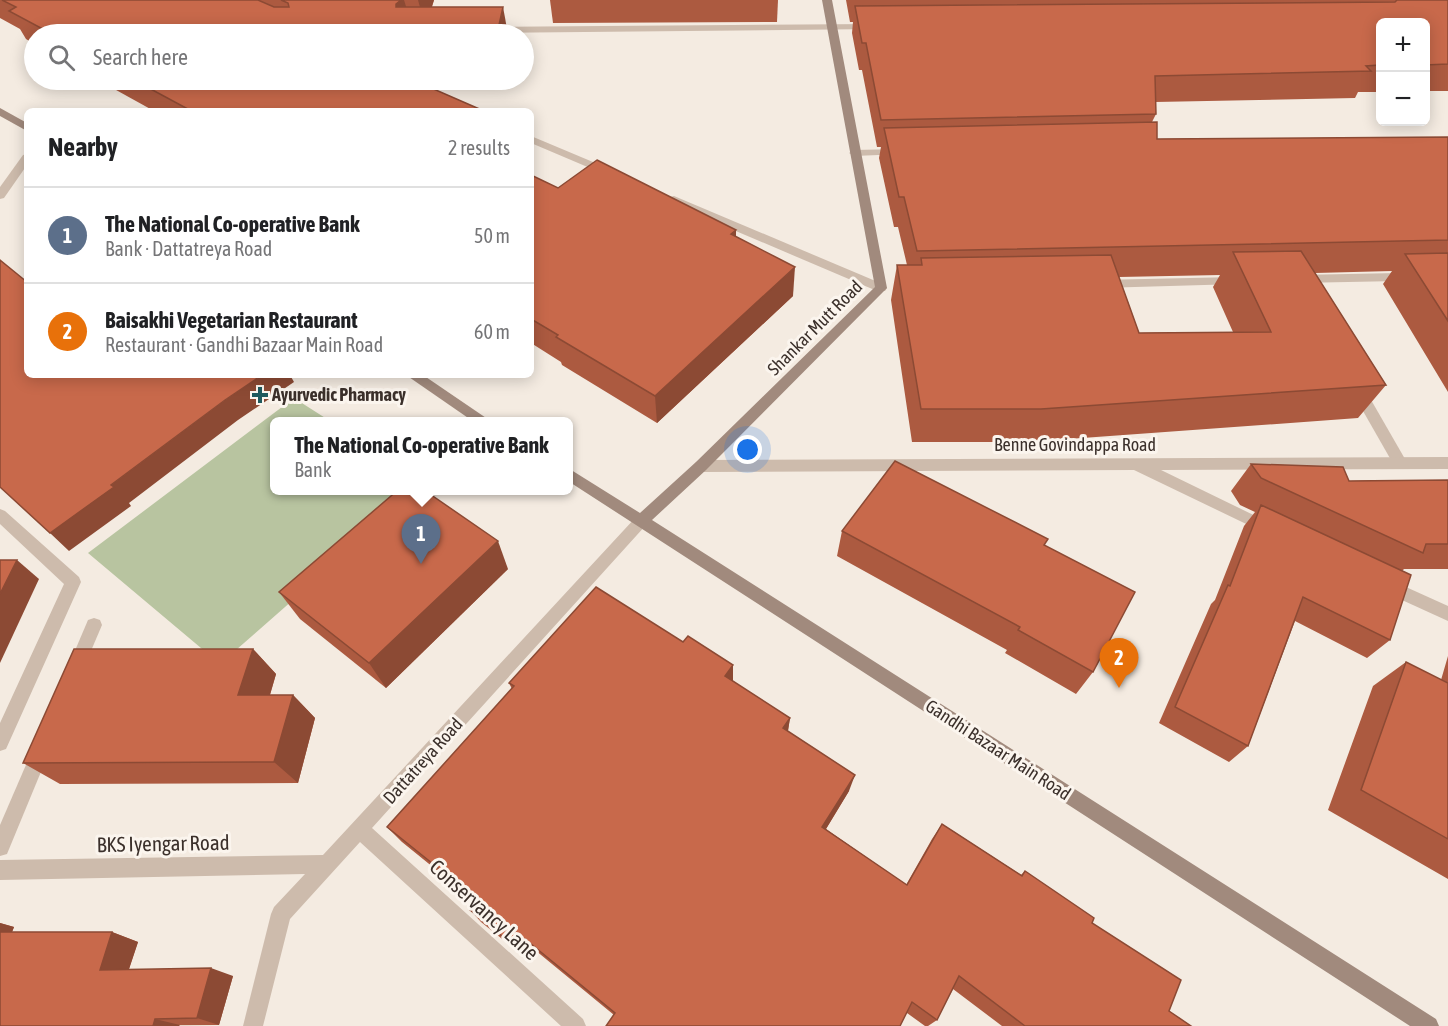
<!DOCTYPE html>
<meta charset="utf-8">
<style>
:root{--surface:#fff;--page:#f2f2f2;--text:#202124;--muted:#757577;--line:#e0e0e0;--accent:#d93025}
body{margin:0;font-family:"Asap Condensed",sans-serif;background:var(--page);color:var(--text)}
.controls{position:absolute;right:18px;top:18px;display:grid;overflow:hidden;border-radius:9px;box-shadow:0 3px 15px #0003}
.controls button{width:54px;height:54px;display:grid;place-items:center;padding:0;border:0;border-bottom:2px solid var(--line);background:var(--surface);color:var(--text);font:30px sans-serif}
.you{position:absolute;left:748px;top:450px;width:21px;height:21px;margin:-15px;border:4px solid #fff;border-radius:50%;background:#1a73e8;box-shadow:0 0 0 9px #1a73e833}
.badge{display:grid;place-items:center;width:39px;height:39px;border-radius:50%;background:var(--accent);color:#fff;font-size:20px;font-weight:700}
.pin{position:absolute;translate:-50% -50px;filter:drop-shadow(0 2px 3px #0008)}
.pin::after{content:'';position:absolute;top:32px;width:21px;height:18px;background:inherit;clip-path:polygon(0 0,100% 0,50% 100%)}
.popup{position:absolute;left:270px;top:417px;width:303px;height:78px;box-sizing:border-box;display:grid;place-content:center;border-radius:9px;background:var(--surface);filter:drop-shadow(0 2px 4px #0005);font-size:20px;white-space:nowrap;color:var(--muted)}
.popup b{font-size:22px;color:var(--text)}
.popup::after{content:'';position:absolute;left:50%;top:100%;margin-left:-12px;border:12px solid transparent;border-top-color:var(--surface)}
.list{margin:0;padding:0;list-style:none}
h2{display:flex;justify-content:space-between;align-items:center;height:78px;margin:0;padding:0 24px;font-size:26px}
h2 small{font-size:20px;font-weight:400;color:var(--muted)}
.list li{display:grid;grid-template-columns:39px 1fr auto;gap:18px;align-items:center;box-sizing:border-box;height:96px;padding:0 24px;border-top:2px solid var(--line)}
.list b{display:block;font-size:22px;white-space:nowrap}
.list p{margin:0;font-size:20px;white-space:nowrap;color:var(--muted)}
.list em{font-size:20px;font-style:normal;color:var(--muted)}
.icon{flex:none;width:33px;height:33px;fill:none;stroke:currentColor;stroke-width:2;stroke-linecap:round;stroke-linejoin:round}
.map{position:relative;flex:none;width:1448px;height:1026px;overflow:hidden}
.search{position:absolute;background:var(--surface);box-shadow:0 3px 15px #0003;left:24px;top:24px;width:510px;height:66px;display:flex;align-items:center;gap:15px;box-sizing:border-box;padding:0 21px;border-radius:33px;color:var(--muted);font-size:22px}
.panel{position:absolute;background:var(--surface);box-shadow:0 3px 15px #0003;left:24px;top:108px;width:510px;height:270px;border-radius:9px}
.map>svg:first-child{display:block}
</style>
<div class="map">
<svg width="1448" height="1026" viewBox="0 0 1448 1026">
<rect width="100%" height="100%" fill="#f4ebe1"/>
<path fill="#b8c4a0" d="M 294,398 L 330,421 L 274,422 L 274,490 L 417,491 L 220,664 L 88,553 Z"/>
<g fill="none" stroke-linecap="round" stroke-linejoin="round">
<g fill="#cdbbac" fill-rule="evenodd">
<path d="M 1448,272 L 1448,280 L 1298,283 L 1292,279 L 1298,275 Z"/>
<path d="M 1235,277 L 1241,281 L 1239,284 L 1100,288 L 1094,284 L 1100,280 Z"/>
<path d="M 1358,385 L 1363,386 L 1405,459 L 1407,463 L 1405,467 L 1395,467 L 1351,390 Z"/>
<path d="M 94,618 L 100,620 L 102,625 L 82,672 L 76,675 L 70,672 L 68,667 L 88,620 Z"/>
<path d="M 41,741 L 47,744 L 50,750 L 7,854 L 0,856 L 0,825 L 35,744 Z"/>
</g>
<g fill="#cdbbac" fill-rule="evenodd">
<path d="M 874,24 L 877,25 L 877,29 L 487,33 L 482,30 L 487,27 Z"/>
<path d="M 531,136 L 612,170 L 614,172 L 608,175 L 604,174 L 531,143 Z"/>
<path d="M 899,149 L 903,150 L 903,154 L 854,156 L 849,153 L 854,150 Z"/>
<path d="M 27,154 L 27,165 L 4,198 L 0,199 L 0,187 L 23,155 Z"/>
<path d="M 674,196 L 885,285 L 887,288 L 885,291 L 877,291 L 670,203 L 670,197 Z"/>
<path d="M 1448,457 L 1448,469 L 1161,470 L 1272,524 L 1275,528 L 1272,532 L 1267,534 L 1134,470 L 701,472 L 696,470 L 694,466 L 696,462 L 701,460 Z"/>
<path d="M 0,509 L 5,511 L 79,577 L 81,582 L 6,749 L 0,751 L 0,723 L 64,584 L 0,524 Z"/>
<path d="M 641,515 L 646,517 L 649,521 L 646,525 L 372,828 L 583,1019 L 586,1026 L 561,1026 L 360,842 L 290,919 L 263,1026 L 243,1026 L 271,914 L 274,907 L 305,874 L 0,880 L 0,860 L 323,855 L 636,517 Z"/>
<path d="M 1386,578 L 1448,606 L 1448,621 L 1380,590 L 1378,585 L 1380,580 Z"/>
</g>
<g fill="#a18a7d" fill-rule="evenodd">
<path d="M 822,0 L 832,0 L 887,288 L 706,470 L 652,520 L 1436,1019 L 1439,1026 L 1410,1026 L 568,481 L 568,468 L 640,513 L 696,462 L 875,287 Z"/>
<path d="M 0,108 L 27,123 L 27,131 L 0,116 Z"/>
<path d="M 406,375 L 423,375 L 492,422 L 474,422 Z"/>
</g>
</g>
<g fill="#ac5a40" fill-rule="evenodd">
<path d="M 0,0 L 434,0 L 432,7 L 508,34 L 34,34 L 34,44 L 26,39 L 20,29 L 0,18 Z"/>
<path d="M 550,0 L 778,0 L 777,22 L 553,23 Z"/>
<path d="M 846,0 L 1448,0 L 1448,91 L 1425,91 L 1425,22 L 1380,22 L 1380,92 L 1358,92 L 1355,98 L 1155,102 L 1156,114 L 1152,122 L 1157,139 L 1448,137 L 1448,392 L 1383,284 L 1392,271 L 1315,273 L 1386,385 L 1358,418 L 1027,442 L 912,442 L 891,300 L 897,265 L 907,265 L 898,227 L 894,227 L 879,158 L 881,147 L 877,147 L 862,70 L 859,70 L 852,33 L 853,22 L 850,22 ZM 1220,275 L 1213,287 L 1233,332 L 1139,333 L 1119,277 Z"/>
<path d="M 98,80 L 413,80 L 484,111 L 154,111 Z"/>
<path d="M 531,175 L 558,188 L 736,230 L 736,237 L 793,296 L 657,423 L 562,365 L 561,362 L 531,343 Z"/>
<path d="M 1251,464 L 1349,481 L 1448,480 L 1448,569 L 1404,569 L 1402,571 L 1390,640 L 1367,658 L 1295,621 L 1248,746 L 1229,762 L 1159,723 L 1211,604 L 1215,600 L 1244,526 L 1255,512 L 1240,505 L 1231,491 Z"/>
<path d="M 842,531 L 1044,545 L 1093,672 L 1076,694 L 1005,653 L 1007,650 L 837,556 Z"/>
<path d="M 508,569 L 386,688 L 300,619 L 279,592 Z"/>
<path d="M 683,642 L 733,665 L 733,682 L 790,718 L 788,731 L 849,791 L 826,829 L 906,885 L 932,839 L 942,824 L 1021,875 L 1025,871 L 1092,923 L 1169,1011 L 1191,1026 L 1002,1026 L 953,989 L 937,1020 L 928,1026 L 925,1026 L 907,1013 L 614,1015 L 535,950 L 527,959 L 481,922 L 470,910 L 476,902 L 402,842 L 387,827 L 512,689 L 509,683 Z"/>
<path d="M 253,649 L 276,674 L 270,695 L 293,695 L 315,718 L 298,783 L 60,784 L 23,763 Z"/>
<path d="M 1448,656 L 1448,879 L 1328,810 L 1373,686 L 1406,662 L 1441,680 Z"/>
<path d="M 0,923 L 14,927 L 12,932 L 112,932 L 138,942 L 129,969 L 233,976 L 219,1025 L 0,1026 Z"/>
</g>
<g fill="#8c4a34">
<path d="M 401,0 L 404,0 L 412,26 L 396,7 L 396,4 Z"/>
<path d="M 418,0 L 434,0 L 425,26 Z"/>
<path d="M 503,7 L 508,34 L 497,34 Z"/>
<path d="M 736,230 L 736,259 L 731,234 Z"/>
<path d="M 795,267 L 793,296 L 657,423 L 655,396 Z"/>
<path d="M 262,375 L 290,375 L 294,382 L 238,420 L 129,503 L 131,506 L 69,551 L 50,533 L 111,485 L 225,400 Z"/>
<path d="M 498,541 L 508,569 L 386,688 L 369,663 Z"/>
<path d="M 17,560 L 39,579 L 0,663 L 0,594 Z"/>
<path d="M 253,649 L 276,674 L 263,718 L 238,695 Z"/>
<path d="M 733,665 L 733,685 L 725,676 Z"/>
<path d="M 293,695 L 315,718 L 298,783 L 274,762 Z"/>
<path d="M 790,718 L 787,736 L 783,728 Z"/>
<path d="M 855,775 L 849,791 L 818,842 L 822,827 Z"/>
<path d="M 0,923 L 14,927 L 8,942 L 0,939 Z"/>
<path d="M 112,932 L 138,942 L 126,978 L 100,970 Z"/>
<path d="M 525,939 L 535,950 L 527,959 L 518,949 Z"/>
<path d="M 211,968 L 233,976 L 219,1025 L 197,1018 Z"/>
<path d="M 155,1019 L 180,1025 L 179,1026 L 153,1026 Z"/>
</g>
<g fill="#c8694b" stroke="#8c4a34" stroke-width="1.5">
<path d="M 2,0 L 258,0 L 274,7 L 289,7 L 288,3 L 281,0 L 401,0 L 396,4 L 396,7 L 503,7 L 497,34 L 52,34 L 9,11 L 16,7 Z"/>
<path d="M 1397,0 L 1448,0 L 1448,64 L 1425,65 L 1425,22 L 1380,22 L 1380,65 L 1366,66 L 1371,71 L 1155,76 L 1156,114 L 881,120 L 866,43 L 862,43 L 855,6 L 1395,2 Z"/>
<path d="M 134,80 L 413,80 L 484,111 L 180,111 L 186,108 Z"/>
<path d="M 1157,122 L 1157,139 L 1448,137 L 1448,240 L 917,251 L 904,197 L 899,197 L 884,128 Z"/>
<path d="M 597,160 L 736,230 L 731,234 L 795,267 L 655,396 L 556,337 L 558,335 L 531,319 L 531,175 L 558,188 Z"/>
<path d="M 1301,251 L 1386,385 L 1041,409 L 921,409 L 897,265 L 922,265 L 921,258 L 1111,255 L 1139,333 L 1271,332 L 1233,252 Z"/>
<path d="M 1448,253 L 1448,321 L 1405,254 Z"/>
<path d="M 0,260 L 27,282 L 27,375 L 262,375 L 225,400 L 111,485 L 114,487 L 50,533 L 0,487 Z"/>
<path d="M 895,461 L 1048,539 L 1044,545 L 1135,592 L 1093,672 L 1018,630 L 1020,627 L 842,531 Z"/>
<path d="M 1251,464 L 1343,467 L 1349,481 L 1448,480 L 1448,544 L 1426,544 L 1423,553 L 1261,478 Z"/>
<path d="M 398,490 L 424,490 L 498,541 L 369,663 L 279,592 Z"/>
<path d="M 1261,505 L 1411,575 L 1390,640 L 1303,597 L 1248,746 L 1175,707 L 1228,585 L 1230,586 Z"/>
<path d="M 0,560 L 17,560 L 0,594 Z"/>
<path d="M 596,587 L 683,642 L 688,636 L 733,665 L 725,676 L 790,718 L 783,728 L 855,775 L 822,827 L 907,885 L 942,824 L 1022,876 L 1025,871 L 1094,918 L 1092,923 L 1181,980 L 1169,1011 L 1191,1026 L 1025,1026 L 959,976 L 937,1020 L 912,1002 L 900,1026 L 606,1026 L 615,1013 L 525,939 L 518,949 L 470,910 L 478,900 L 387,827 L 514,686 L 509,683 Z"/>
<path d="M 74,649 L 253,649 L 238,695 L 293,695 L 274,762 L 23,763 Z"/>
<path d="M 1406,662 L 1448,683 L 1448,839 L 1361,790 Z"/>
<path d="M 0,932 L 112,932 L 100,970 L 211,968 L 197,1018 L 155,1019 L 153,1026 L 0,1026 Z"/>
</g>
<path fill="#1f5a5e" stroke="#fbf5ee" stroke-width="2" d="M257 386h6v6h6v6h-6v6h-6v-6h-6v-6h6z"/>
<g text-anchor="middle" stroke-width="6" stroke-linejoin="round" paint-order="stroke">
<g font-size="18" fill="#3b302b" stroke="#fbf5ee">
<text transform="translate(815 328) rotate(-45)" y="6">Shankar Mutt Road</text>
<text x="1075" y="451">Benne Govindappa Road</text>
<text transform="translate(998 750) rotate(33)" y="6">Gandhi Bazaar Main Road</text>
<text transform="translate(423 761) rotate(-48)" y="6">Dattatreya Road</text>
</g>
<g font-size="18" font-weight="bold" fill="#3b302b" stroke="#fbf5ee" text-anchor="start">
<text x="272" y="401">Ayurvedic Pharmacy</text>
</g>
<g font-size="21" fill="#3b302b" stroke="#fbf5ee">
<text transform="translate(163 844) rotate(-1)" y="7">BKS Iyengar Road</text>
<text transform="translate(484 910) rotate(42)" y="7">Conservancy Lane</text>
</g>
</g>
</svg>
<div class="controls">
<button>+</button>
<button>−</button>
</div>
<div class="you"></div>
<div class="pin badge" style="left:421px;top:564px;background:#5c6f8a">1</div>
<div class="popup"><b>The National Co-operative Bank</b>Bank</div>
<div class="pin badge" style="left:1119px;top:688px;background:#e8710a">2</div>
<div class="search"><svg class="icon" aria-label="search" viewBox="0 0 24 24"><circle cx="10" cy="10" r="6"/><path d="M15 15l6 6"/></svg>Search here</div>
<section class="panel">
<h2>Nearby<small>2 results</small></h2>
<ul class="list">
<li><span class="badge" style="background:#5c6f8a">1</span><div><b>The National Co-operative Bank</b><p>Bank · Dattatreya Road</p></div><em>50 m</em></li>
<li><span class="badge" style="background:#e8710a">2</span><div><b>Baisakhi Vegetarian Restaurant</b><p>Restaurant · Gandhi Bazaar Main Road</p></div><em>60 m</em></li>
</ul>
</section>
</div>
